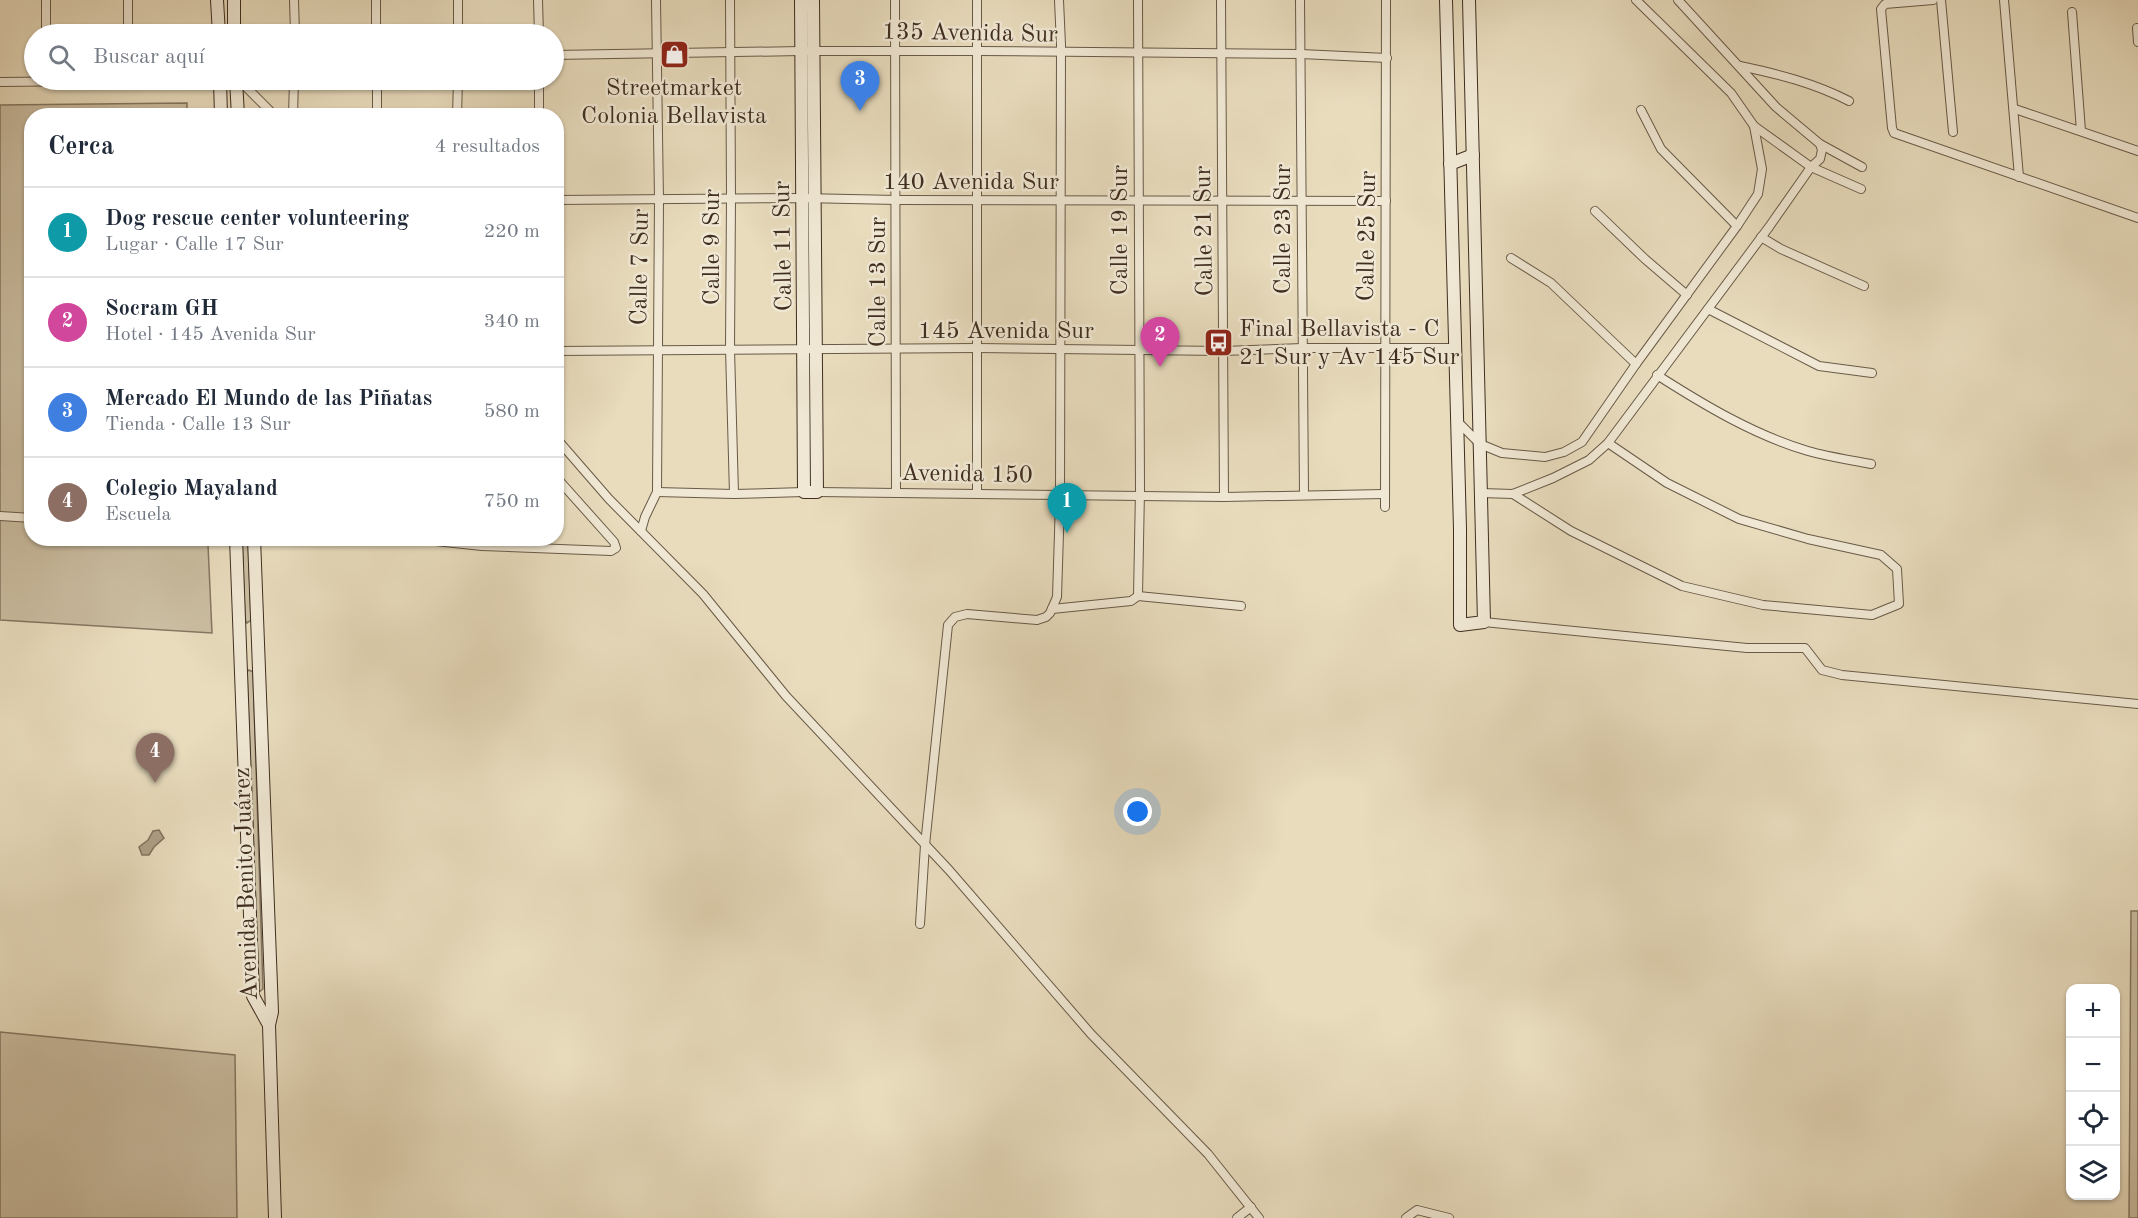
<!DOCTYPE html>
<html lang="es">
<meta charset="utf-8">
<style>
:root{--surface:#fff;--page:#f2f2f3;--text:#1f2937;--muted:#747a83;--line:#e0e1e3;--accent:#8f2418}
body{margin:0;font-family:"Old Standard TT",serif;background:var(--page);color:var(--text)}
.controls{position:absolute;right:18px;bottom:18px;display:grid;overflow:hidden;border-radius:12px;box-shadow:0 2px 4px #0004}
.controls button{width:54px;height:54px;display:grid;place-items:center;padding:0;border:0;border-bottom:2px solid var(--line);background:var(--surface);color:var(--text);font:30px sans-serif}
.you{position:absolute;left:1138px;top:812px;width:21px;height:21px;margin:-15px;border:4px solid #fff;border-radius:50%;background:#1a73e8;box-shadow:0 0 0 9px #1a73e833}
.badge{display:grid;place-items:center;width:39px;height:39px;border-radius:50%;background:var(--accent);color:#fff;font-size:20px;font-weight:700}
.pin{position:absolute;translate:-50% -50px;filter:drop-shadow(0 2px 3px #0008)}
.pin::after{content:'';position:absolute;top:32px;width:21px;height:18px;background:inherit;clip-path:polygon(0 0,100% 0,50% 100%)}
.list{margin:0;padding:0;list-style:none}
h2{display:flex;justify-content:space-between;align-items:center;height:78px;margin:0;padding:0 24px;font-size:26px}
h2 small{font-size:20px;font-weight:400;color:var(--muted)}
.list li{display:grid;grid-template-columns:39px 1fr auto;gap:18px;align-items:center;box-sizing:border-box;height:90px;padding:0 24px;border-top:2px solid var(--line)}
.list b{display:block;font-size:22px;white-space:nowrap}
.list p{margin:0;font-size:20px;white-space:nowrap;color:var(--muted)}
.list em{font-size:20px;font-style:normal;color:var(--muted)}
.icon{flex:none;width:33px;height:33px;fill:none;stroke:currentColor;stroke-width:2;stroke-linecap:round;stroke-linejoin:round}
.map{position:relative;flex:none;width:2138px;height:1218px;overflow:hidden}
.search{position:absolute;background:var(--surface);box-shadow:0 2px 4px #0004;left:24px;top:24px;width:540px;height:66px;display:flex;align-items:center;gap:15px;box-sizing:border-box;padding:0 21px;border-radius:33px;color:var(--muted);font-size:22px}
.panel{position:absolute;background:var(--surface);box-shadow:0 2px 4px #0004;left:24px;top:108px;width:540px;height:438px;border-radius:24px}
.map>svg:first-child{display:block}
</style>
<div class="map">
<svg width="2138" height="1218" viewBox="0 0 2138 1218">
<rect width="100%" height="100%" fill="#e8dcbd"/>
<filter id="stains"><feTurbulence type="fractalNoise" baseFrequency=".00333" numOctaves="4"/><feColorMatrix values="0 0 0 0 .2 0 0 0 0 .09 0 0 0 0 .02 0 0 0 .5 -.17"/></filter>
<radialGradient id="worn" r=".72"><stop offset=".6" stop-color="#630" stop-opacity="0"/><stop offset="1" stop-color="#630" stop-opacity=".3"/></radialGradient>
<g fill="#cbbea2" stroke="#857661" stroke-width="1.5">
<path d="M 187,103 L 187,115 L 32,116 L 32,538 L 208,545 L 212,633 L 0,620 L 0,105 Z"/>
<path d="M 242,539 L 248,539 L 251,620 L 247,623 L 245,619 Z"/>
<path d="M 249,670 L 253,672 L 263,989 L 259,992 L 247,672 Z"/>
<path d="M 2131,911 L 2138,911 L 2138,1218 L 2129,1218 Z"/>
<path d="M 0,1032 L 235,1055 L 237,1218 L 0,1218 Z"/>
</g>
<path fill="#afa188" stroke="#82735e" stroke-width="1.5" d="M 159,830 L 164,838 L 154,847 L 149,855 L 142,855 L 139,847 L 148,840 L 153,831 Z"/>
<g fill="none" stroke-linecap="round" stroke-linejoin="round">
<defs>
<g id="street">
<path d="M 46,0 L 46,34"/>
<path d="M 294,0 L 295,34"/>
<path d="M 458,0 L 458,34"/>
<path d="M 538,0 L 539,34"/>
<path d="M 730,0 L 731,198 L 730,349 L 734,494"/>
<path d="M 895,0 L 896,493"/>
<path d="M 977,0 L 977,494"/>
<path d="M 1138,0 L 1140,490 L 1138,596"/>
<path d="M 1221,0 L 1224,497"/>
<path d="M 1300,0 L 1304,494"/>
<path d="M 1636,0 L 1731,93 L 1754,126 L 1811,167 L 1861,189"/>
<path d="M 1933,0 L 1885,4 L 1881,9 L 1892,128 L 1894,133 L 2138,218"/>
<path d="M 1941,0 L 1953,132"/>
<path d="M 2004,0 L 2019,177"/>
<path d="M 2072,12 L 2081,131"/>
<path d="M 2137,28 L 2138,42"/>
<path d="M 128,34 L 128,0"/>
<path d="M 376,34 L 376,0"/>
<path d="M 554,55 L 801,51 L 978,51 L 1301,54 L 1387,58"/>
<path d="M 1740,66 C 1778,74 1814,83 1849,101"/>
<path d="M 239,80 L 275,116"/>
<path d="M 377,80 L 377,116"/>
<path d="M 0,82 L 182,80"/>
<path d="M 2015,109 L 2138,151"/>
<path d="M 1641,110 L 1661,149 L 1737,226"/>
<path d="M 293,116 L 294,80"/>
<path d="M 457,116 L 458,80"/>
<path d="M 539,116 L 539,80"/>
<path d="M 1820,144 L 1862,167"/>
<path d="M 556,200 L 802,198 L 897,200 L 1386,201"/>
<path d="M 1595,211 L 1645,259 L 1687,295"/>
<path d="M 1761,237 L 1781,249 L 1864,286"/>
<path d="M 1511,258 L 1551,283 L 1636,364"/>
<path d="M 1708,309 L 1819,366 L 1872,373"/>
<path d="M 556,351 L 977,348 L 1223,351 L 1302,348 L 1455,348"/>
<path d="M 1657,375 C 1704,405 1754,435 1808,451 C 1829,457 1851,460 1871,464"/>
<path d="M 1457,421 L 1480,444 L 1502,453 L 1545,457 L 1564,452 L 1582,442 L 1636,364 L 1737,226 L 1758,194 L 1762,169 L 1754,126"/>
<path d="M 556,438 L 609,499 L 703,594 L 786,696 L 949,870 L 1091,1034 L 1208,1154 L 1259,1218"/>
<path d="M 657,492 L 734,494 L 804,492"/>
<path d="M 817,492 L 1224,497 L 1384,494"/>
<path d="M 1481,493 L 1513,494 L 1553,478 L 1589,460 L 1608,443 L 1769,227 L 1811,167 L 1820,159 L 1822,150 L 1820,144 L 1776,107 L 1678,0"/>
<path d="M 1513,494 L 1571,531 L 1682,586 L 1763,605 L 1872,615 L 1899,604 L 1897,569 L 1881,555 L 1808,539 L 1739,519 L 1667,483 L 1608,443"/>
<path d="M 1385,507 L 1386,0"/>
<path d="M 0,516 L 32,518"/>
<path d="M 641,531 L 645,517 L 657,492 L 659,200 L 656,0"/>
<path d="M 407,538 L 482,546 L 611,551 L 616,548 L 614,542 L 556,477"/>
<path d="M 1052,609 L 1131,601 L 1138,596 L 1241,606"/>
<path d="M 1484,622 L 1747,648 L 1805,648 L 1822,670 L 1842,675 L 2138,704"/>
<path d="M 920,924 L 925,845 L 948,625 L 955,617 L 967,614 L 1037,620 L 1046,617 L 1050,613 L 1057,597 L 1060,501 L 1061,45 L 1059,0"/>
<path d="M 1237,1218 L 1251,1207"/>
<path d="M 1406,1218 L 1417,1210 L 1449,1218"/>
</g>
<g id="secondary">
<path d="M 217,0 L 219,34"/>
<path d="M 234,0 L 234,34"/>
<path d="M 801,0 L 804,492 L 817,492 L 813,0"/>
<path d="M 1446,0 L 1460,529 L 1460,625 L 1484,622 L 1469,0"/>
<path d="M 220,80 L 221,116"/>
<path d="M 236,80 L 238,116"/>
<path d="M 1450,164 L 1473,155"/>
<path d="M 236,538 L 253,996 L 269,1025"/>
<path d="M 254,538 L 272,1012 L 269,1025 L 275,1218"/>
</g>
</defs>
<use href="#street" stroke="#695a47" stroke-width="10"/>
<use href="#secondary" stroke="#3f2e20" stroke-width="14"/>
<use href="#street" stroke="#f0e8d4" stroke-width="8"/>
<use href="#secondary" stroke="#f0e8d4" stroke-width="12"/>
</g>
<defs>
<symbol id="shop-square" viewBox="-11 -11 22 22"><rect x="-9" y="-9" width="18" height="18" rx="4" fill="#8f2418" stroke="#f0e8d4"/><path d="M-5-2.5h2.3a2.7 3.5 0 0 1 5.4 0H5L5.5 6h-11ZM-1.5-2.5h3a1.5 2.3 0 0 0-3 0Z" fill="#fff"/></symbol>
<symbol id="bus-square" viewBox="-11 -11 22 22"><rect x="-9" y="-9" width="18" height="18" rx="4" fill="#8f2418" stroke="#f0e8d4"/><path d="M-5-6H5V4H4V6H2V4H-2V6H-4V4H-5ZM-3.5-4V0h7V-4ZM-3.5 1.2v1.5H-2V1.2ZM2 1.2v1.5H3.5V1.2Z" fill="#fff"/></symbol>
</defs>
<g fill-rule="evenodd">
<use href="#shop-square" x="658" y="38" width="33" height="33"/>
<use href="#bus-square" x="1202" y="326" width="33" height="33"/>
</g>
<g text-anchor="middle" stroke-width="5" stroke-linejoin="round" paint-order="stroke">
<g font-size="24" fill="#3f2e20" stroke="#f0e8d4">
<text transform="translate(970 32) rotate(1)" y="8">135 Avenida Sur</text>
<text x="971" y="189">140 Avenida Sur</text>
<text transform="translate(1282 229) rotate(-90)" y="8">Calle 23 Sur</text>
<text transform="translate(1119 230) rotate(-90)" y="8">Calle 19 Sur</text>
<text transform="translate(1203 231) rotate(-91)" y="8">Calle 21 Sur</text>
<text transform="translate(1366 236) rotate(-89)" y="8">Calle 25 Sur</text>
<text transform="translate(782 246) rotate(-91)" y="8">Calle 11 Sur</text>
<text transform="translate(711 247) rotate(-90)" y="8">Calle 9 Sur</text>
<text transform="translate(639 267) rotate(-89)" y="8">Calle 7 Sur</text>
<text transform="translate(877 282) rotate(-90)" y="8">Calle 13 Sur</text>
<text x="1006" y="338">145 Avenida Sur</text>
<text transform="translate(967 473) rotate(1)" y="8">Avenida 150</text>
<text transform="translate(245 884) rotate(-92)" y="8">Avenida Benito Juárez</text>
</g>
<g font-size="24" fill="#3f2e20" stroke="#f0e8d4">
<text x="674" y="95">Streetmarket<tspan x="674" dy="28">Colonia Bellavista</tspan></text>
<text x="1239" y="336" text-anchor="start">Final Bellavista - C<tspan x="1239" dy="28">21 Sur y Av 145 Sur</tspan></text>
</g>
</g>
<rect width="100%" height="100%" filter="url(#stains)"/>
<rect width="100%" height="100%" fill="url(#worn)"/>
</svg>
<div class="controls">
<button>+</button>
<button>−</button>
<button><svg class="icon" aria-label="locate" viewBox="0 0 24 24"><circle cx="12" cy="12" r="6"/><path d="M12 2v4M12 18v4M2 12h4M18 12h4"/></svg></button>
<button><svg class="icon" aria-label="layers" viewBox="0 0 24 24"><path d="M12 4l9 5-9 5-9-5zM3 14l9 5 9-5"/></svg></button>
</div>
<div class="you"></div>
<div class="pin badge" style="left:1067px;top:533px;background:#0f9aa8">1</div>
<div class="pin badge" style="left:1160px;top:367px;background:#d1479c">2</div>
<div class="pin badge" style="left:860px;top:111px;background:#3f7fe0">3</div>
<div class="pin badge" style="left:155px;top:783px;background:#8d6e63">4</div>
<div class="search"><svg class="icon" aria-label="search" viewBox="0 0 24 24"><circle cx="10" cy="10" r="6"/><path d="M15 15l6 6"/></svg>Buscar aquí</div>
<section class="panel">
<h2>Cerca<small>4 resultados</small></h2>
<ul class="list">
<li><span class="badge" style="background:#0f9aa8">1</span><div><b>Dog rescue center volunteering</b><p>Lugar · Calle 17 Sur</p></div><em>220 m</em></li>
<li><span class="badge" style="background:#d1479c">2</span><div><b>Socram GH</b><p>Hotel · 145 Avenida Sur</p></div><em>340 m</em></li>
<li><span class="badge" style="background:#3f7fe0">3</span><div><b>Mercado El Mundo de las Piñatas</b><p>Tienda · Calle 13 Sur</p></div><em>580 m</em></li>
<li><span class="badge" style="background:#8d6e63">4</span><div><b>Colegio Mayaland</b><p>Escuela</p></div><em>750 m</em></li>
</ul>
</section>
</div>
